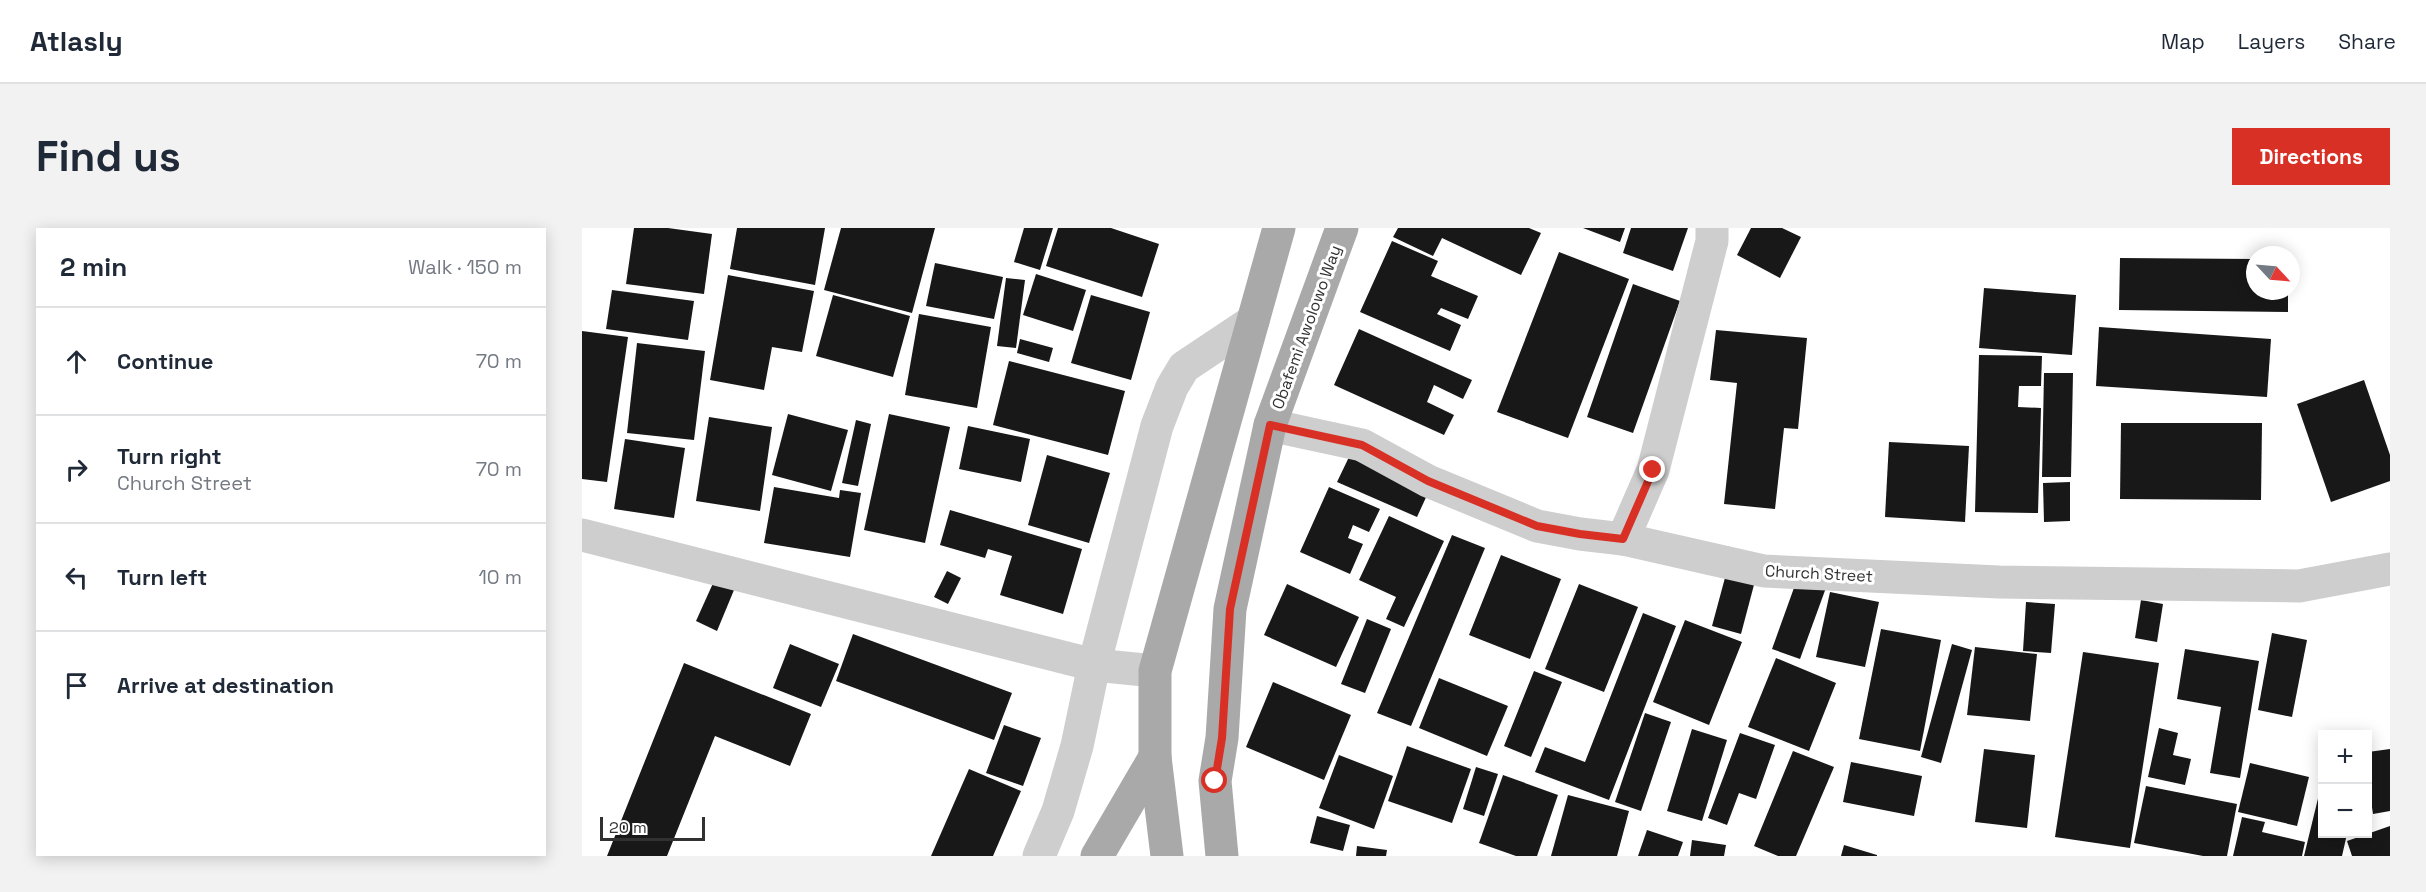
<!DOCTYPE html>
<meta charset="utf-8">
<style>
:root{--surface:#fff;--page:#f2f2f3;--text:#1f2937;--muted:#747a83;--line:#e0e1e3;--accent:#d93025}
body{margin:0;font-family:"Space Grotesk",sans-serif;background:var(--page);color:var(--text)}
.controls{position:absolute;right:18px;bottom:18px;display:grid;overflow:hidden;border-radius:0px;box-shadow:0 3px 15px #0003}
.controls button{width:54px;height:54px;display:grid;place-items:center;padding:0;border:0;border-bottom:2px solid var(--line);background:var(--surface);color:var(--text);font:30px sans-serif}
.compass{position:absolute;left:1664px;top:18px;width:54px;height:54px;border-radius:50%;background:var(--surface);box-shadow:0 3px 15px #0003;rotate:116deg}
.scale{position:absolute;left:18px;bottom:15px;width:105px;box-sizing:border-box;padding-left:6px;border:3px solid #313131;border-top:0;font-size:16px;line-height:21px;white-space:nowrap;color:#313131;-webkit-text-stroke:4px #fff;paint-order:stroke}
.stop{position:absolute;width:18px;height:18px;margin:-14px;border:4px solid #d93025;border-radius:50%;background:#fff}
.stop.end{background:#d93025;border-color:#fff;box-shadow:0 2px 6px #0008}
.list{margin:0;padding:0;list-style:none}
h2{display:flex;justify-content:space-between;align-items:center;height:78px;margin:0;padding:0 24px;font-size:26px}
h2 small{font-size:20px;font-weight:400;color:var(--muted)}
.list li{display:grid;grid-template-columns:39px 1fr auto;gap:18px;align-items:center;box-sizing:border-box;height:108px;padding:0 24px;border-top:2px solid var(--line)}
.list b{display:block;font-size:22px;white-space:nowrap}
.list p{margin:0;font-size:20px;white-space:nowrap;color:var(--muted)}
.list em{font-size:20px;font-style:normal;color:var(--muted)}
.icon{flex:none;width:33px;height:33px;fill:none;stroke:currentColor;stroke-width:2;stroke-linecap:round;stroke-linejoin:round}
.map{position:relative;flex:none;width:1808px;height:628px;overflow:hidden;border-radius:0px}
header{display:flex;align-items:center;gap:36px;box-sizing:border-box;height:84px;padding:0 30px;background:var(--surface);border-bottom:2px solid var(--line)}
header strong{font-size:28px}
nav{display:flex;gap:33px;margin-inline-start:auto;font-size:21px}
.intro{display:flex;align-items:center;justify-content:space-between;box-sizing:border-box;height:144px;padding:0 36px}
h1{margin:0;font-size:42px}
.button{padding:15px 27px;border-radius:0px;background:var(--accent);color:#fff;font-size:21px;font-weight:700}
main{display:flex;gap:36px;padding:0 36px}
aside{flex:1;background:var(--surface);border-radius:0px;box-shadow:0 3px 15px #0003}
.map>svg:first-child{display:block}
</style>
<header>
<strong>Atlasly</strong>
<nav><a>Map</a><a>Layers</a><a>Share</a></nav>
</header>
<div class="intro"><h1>Find us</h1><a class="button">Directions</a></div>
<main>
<aside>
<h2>2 min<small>Walk · 150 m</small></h2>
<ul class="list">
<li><svg class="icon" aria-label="ahead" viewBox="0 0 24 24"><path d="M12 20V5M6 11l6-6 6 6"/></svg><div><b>Continue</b></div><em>70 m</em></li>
<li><svg class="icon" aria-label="right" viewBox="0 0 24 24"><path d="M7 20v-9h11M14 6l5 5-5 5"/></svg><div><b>Turn right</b><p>Church Street</p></div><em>70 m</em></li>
<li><svg class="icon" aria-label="left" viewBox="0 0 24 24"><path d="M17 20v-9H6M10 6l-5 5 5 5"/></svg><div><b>Turn left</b></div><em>10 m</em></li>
<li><svg class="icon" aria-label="arrive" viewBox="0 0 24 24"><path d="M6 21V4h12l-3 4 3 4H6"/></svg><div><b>Arrive at destination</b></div></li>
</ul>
</aside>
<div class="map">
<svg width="1808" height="628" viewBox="0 0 1808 628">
<rect width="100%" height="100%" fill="#fff"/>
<g fill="#181818">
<path d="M 52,0 L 86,0 L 130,6 L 122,66 L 44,56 Z"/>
<path d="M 155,0 L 243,0 L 233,57 L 148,41 Z"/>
<path d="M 259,0 L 353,0 L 330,85 L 242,62 Z"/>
<path d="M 442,0 L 471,0 L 458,42 L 432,34 Z"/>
<path d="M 476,0 L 529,0 L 577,16 L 560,69 L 464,38 Z"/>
<path d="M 816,0 L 947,0 L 959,5 L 939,47 L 860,10 L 851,28 L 811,9 Z"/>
<path d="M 1001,0 L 1043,0 L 1038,14 Z"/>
<path d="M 1049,0 L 1106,0 L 1091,43 L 1041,25 Z"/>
<path d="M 1169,0 L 1200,0 L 1219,9 L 1198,50 L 1155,27 Z"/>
<path d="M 810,13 L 856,33 L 849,48 L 896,68 L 886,91 L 859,80 L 855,86 L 879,97 L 868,123 L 778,84 Z"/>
<path d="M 977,24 L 1047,51 L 986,210 L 915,184 Z"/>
<path d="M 1538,30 L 1673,31 L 1673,63 L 1706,63 L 1706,84 L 1537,82 Z"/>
<path d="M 353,35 L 421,49 L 412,91 L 344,78 Z"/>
<path d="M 454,46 L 504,62 L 491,103 L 441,87 Z"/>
<path d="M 146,47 L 232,63 L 220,124 L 190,119 L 182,162 L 128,152 Z"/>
<path d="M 424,50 L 443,52 L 434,120 L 415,118 Z"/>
<path d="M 1051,56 L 1098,73 L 1051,205 L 1005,189 Z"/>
<path d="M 1402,60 L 1494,67 L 1490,127 L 1397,120 Z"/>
<path d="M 30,62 L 112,73 L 106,112 L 24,101 Z"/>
<path d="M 251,67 L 328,88 L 311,149 L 234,128 Z"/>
<path d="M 509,67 L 568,84 L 549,152 L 489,135 Z"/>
<path d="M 337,86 L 409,99 L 395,180 L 323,167 Z"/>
<path d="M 1517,99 L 1689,111 L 1685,169 L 1514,158 Z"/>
<path d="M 777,101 L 890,152 L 881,171 L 852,157 L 845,174 L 872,187 L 862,207 L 752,157 Z"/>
<path d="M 1134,102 L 1225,110 L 1216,201 L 1202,200 L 1193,281 L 1142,276 L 1155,155 L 1128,152 Z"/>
<path d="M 0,103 L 46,109 L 25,254 L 0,251 Z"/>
<path d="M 438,111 L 471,120 L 467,134 L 435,125 Z"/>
<path d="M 55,115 L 123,123 L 112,212 L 45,205 Z"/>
<path d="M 1397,127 L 1460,128 L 1459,158 L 1437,158 L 1436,179 L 1459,180 L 1456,285 L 1393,284 Z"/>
<path d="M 427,133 L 543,163 L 526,227 L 411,197 Z"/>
<path d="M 1462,145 L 1491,145 L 1489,249 L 1460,249 Z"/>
<path d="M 1782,152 L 1808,227 L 1808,253 L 1749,274 L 1715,176 Z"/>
<path d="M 206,186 L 266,202 L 249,263 L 190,247 Z"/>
<path d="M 307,186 L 368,199 L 343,315 L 282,302 Z"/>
<path d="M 127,189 L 190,199 L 178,283 L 114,273 Z"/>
<path d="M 274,192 L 289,196 L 276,258 L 260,255 Z"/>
<path d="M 1539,195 L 1680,195 L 1679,272 L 1538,271 Z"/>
<path d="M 386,198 L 448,211 L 439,254 L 377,241 Z"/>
<path d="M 43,211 L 103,220 L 92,290 L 32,281 Z"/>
<path d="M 1307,214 L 1387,218 L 1383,294 L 1303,289 Z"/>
<path d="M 465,227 L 528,245 L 507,315 L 446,297 Z"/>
<path d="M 767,229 L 846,265 L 835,289 L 755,254 Z"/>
<path d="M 1488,254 L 1488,293 L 1462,294 L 1461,255 Z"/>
<path d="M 192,259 L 257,270 L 258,262 L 279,265 L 268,329 L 182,315 Z"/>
<path d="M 747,259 L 798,281 L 787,304 L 771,297 L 766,310 L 781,316 L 768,346 L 718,324 Z"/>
<path d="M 368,282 L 500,321 L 481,386 L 418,367 L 430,328 L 406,321 L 403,330 L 358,317 Z"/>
<path d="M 807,288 L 862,313 L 822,399 L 804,391 L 814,369 L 777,352 Z"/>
<path d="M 870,307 L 903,320 L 829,498 L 795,485 Z"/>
<path d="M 919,327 L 979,351 L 948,431 L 887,407 Z"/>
<path d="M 365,343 L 379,350 L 366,376 L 352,369 Z"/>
<path d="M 1144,346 L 1173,353 L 1159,406 L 1130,398 Z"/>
<path d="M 1217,346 L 1245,357 L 1218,431 L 1190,421 Z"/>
<path d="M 132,353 L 152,362 L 135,403 L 114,393 Z"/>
<path d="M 705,356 L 777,389 L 754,439 L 682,407 Z"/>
<path d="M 997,356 L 1056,379 L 1022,464 L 963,441 Z"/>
<path d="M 1248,364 L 1297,374 L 1283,439 L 1234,429 Z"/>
<path d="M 1559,372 L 1581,376 L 1575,414 L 1553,410 Z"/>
<path d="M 1444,374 L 1473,376 L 1469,425 L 1441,423 Z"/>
<path d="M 1061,385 L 1094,398 L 1027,572 L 953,544 L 963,519 L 1003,534 Z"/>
<path d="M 785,391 L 809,401 L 783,465 L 759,456 Z"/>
<path d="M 1103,392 L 1160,414 L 1127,497 L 1071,474 Z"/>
<path d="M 1299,401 L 1359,412 L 1338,523 L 1277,511 Z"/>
<path d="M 1690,405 L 1725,412 L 1710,489 L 1676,482 Z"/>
<path d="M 271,406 L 430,465 L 412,512 L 254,453 Z"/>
<path d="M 208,416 L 257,436 L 239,479 L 191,460 Z"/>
<path d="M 1370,416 L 1390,422 L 1359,535 L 1339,529 Z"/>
<path d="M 1393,419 L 1455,426 L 1448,493 L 1385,487 Z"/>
<path d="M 1603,421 L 1677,433 L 1658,550 L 1628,545 L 1639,479 L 1595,471 Z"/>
<path d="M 1501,424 L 1577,435 L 1548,620 L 1473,609 Z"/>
<path d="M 1194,430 L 1254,455 L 1227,523 L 1166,499 Z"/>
<path d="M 102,435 L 229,486 L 208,538 L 133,508 L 85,628 L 25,628 Z"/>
<path d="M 952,443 L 980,454 L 949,529 L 922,518 Z"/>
<path d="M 857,450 L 926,478 L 905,528 L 837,500 Z"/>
<path d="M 691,454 L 769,487 L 742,552 L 664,519 Z"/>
<path d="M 1063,485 L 1089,494 L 1059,583 L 1033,574 Z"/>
<path d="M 422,497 L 459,510 L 441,558 L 404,545 Z"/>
<path d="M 1577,500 L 1596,505 L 1591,527 L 1609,531 L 1603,557 L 1566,549 Z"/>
<path d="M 1110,501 L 1145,512 L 1120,593 L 1085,583 Z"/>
<path d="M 1158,505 L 1193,517 L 1174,571 L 1157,565 L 1145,597 L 1126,590 Z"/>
<path d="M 825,518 L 889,541 L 870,595 L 806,573 Z"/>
<path d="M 1402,521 L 1453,527 L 1445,600 L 1393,594 Z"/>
<path d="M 1808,521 L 1808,583 L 1791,586 L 1786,553 L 1786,524 Z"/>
<path d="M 1211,523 L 1252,539 L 1214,628 L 1196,628 L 1172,618 Z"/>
<path d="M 757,527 L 811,548 L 792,601 L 737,580 Z"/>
<path d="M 1269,534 L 1340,548 L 1332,588 L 1261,574 Z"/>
<path d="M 1668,535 L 1727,549 L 1715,598 L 1656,584 Z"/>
<path d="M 894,539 L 916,546 L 902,588 L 881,581 Z"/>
<path d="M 387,541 L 439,563 L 411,628 L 349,628 Z"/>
<path d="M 921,547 L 976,567 L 955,628 L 934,628 L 897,615 Z"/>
<path d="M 1740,554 L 1740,606 L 1765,606 L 1760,628 L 1722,628 Z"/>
<path d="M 1564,558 L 1655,576 L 1645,628 L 1621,628 L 1552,615 Z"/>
<path d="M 986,567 L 1047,583 L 1035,628 L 969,628 Z"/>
<path d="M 735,588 L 768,597 L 761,623 L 728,615 Z"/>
<path d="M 1660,589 L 1683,594 L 1680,604 L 1723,614 L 1720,628 L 1651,628 Z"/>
<path d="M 1808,598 L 1808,628 L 1770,628 L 1765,613 Z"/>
<path d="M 1065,602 L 1101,614 L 1096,628 L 1056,628 Z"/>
<path d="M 1110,612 L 1144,617 L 1142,628 L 1108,628 Z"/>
<path d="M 1262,617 L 1295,627 L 1295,628 L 1259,628 Z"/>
<path d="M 775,618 L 805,622 L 804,628 L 774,628 Z"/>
</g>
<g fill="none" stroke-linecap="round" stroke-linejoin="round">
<g stroke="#cecece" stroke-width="33">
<path d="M 688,197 L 780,217 L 846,253 L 955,298 L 998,306 L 1041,311 L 1182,343 L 1417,354 L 1717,358 L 1808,341"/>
<path d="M 0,307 L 512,437 L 573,443"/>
<path d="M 1041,311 L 1071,242 L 1130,13 L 1130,0"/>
<path d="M 457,628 L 476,583 L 495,518 L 512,437 L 575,198 L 590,159 L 602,139 L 671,93"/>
</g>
<g stroke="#a9a9a9" stroke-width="33">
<path d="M 515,628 L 573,529"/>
<path d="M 585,628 L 573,529 L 573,443 L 697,0"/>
<path d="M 640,628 L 633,553 L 640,510 L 648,381 L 688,197 L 760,0"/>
</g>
</g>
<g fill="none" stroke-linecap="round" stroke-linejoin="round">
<path stroke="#d93025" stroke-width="8" d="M 633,553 L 640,510 L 648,381 L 688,197 L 780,217 L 846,253 L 955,298 L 998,306 L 1041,311 L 1071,242"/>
</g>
<g text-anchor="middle" stroke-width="6" stroke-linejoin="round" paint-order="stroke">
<g font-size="16" fill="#313131" stroke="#fff">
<text transform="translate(724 99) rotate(-70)" y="6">Obafemi Awolowo Way</text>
<text transform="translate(1237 345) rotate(3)" y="6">Church Street</text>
</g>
</g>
</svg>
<div class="controls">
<button>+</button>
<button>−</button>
</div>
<svg class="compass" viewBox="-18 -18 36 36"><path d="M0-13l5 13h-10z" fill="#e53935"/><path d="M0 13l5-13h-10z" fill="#747a83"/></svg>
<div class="scale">20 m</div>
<div class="stop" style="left:633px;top:553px"></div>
<div class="stop end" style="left:1071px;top:242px"></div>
</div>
</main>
